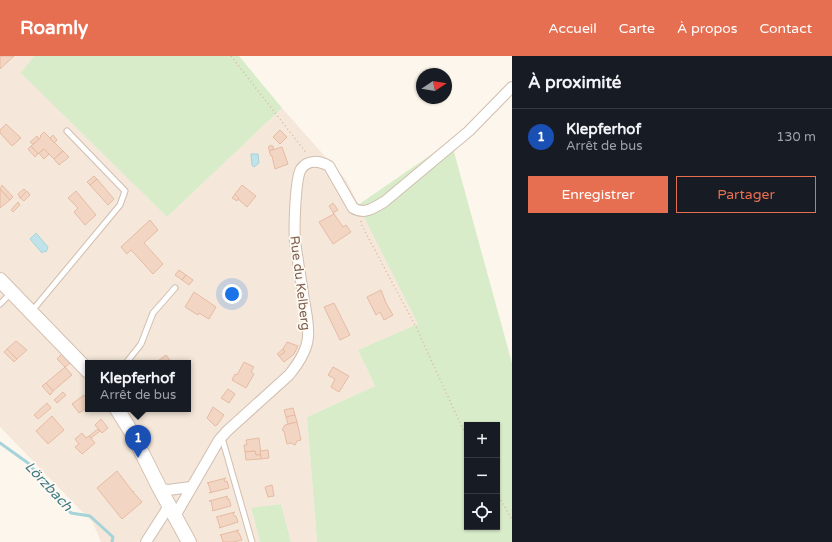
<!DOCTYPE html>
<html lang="fr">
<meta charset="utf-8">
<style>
:root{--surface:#171b24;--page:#20242c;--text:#f1f3f6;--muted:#9ea1a6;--line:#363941;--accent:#e76f51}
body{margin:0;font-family:"Varela Round",sans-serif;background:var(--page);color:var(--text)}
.controls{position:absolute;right:12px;bottom:12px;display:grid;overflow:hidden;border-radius:0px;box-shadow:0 1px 3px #0004}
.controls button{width:36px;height:36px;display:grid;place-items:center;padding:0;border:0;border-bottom:1px solid var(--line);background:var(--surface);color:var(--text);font:20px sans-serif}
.compass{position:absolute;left:416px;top:12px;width:36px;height:36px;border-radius:50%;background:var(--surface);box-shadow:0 1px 3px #0004;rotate:78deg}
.you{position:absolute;left:232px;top:238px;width:14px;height:14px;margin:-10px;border:3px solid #fff;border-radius:50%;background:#1a73e8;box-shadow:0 0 0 6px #1a73e833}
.badge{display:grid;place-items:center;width:26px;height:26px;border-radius:50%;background:var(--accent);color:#fff;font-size:13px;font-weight:700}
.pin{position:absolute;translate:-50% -33px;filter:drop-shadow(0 1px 2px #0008)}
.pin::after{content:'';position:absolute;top:21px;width:14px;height:12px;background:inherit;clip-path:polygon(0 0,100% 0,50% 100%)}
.popup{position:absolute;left:85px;top:304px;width:106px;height:52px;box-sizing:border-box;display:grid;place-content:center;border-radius:0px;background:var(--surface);filter:drop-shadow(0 1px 3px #0005);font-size:13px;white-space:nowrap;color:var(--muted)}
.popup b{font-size:15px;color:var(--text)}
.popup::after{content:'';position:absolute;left:50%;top:100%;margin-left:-8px;border:8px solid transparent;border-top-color:var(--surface)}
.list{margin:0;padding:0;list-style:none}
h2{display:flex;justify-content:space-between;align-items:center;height:52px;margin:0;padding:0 16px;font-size:17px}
h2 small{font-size:13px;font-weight:400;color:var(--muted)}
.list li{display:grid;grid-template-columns:26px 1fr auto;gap:12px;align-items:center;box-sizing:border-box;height:56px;padding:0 16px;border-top:1px solid var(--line)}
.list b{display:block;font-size:15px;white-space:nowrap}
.list p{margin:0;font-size:13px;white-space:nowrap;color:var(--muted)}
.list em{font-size:13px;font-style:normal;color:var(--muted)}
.actions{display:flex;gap:8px;padding:12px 16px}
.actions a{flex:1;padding:9px 0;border:1px solid var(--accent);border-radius:0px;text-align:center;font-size:14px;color:var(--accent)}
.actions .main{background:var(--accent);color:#fff}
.icon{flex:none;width:22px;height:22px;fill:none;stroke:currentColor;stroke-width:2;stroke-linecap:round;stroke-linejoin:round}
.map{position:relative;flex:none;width:512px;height:486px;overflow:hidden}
header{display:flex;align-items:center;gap:24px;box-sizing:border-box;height:56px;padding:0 20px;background:var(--accent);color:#fff}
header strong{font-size:19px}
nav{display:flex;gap:22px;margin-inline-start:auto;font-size:14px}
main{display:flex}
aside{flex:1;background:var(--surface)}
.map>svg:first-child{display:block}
</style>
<header>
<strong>Roamly</strong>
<nav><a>Accueil</a><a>Carte</a><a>À propos</a><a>Contact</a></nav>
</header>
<main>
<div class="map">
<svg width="512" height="486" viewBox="0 0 512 486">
<rect width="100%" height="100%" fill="#fdf6ec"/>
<path fill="#f5e8da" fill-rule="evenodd" d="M 0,0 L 34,0 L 22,17 L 167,161 L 282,52 L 346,124 L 419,268 L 358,294 L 375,330 L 307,361 L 317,486 L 291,486 L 281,448 L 251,453 L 260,486 L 101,486 L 93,467 L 0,371 ZM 88,307 L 188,307 L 188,353 L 88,353 Z"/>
<g fill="#d8ecc9" fill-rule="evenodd">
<path d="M 34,0 L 239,0 L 282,52 L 167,161 L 21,17 Z"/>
<path d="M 451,85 L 512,307 L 512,486 L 317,486 L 307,361 L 375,330 L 358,294 L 418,268 L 358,149 ZM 467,369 L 497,369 L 497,471 L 467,471 Z"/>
<path d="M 281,448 L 291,486 L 260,486 L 251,452 Z"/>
</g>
<g fill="#bfe3e8" stroke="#a5d3da">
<path d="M 251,98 L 258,98 L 259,107 L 254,111 L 252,109 Z"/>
<path d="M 36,177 L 48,191 L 46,196 L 44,195 L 42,197 L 30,183 Z"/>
</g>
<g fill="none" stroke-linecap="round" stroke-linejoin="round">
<path stroke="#a5d3da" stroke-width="3" d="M 0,387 L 28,407 L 71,457 L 90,460 L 113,481 L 112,486"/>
</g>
<g fill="#f3d5c3" stroke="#e6bba3">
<path d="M 0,0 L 14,0 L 0,13 Z"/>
<path d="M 6,68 L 21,82 L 12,90 L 0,77 L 0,74 Z"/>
<path d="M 280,74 L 287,81 L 280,88 L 273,81 Z"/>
<path d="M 44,76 L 63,95 L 54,103 L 44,93 L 38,98 L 31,90 L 41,81 L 40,80 Z"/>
<path d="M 53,79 L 57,84 L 54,87 L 50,82 Z"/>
<path d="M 37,80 L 39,83 L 33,88 L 30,86 Z"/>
<circle cx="271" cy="92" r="2.5"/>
<path d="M 31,90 L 38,98 L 35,101 L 28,93 Z"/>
<path d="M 282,91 L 288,108 L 275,113 L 272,100 L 271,100 L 269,95 Z"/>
<path d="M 44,93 L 49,98 L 44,103 L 39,97 Z"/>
<path d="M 63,95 L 69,101 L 59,109 L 54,103 Z"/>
<path d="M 94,120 L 97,123 L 90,129 L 87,126 Z"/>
<path d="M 97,123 L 114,143 L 108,149 L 90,129 Z"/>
<path d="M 2,129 L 13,141 L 10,144 L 0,133 Z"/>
<path d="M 242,129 L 256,140 L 247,151 L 238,143 L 239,142 L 235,138 Z"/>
<path d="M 0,133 L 10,144 L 0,152 Z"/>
<path d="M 24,133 L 27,136 L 20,142 L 18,138 Z"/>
<path d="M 27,135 L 30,139 L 24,145 L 20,142 Z"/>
<path d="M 76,135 L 96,159 L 85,169 L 74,156 L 78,152 L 68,142 Z"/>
<path d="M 235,138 L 239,142 L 237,145 L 232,142 Z"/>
<path d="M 18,146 L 20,149 L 13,156 L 11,154 Z"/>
<path d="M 333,147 L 338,154 L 333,157 L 334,158 L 329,150 Z"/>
<path d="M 334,158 L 343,171 L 346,169 L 351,176 L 333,188 L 319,166 Z"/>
<path d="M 150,164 L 158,174 L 144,187 L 163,208 L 153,218 L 131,194 L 127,198 L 121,191 Z"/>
<path d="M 179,214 L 186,219 L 182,224 L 175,219 Z"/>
<path d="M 186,219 L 193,224 L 189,229 L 182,224 Z"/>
<path d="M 381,234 L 386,247 L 393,259 L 384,264 L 380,256 L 376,259 L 367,241 Z"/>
<path d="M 194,236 L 216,251 L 209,263 L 199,257 L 198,259 L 185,251 Z"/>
<path d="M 334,247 L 350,279 L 340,284 L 324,251 Z"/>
<path d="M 16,285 L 27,294 L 17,303 L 7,293 Z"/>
<path d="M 287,286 L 298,290 L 294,298 L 284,306 L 279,300 L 285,296 L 283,293 Z"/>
<path d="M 7,293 L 17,303 L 14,306 L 4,296 Z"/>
<path d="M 283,293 L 285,296 L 279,300 L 277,298 Z"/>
<path d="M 62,298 L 70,307 L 65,311 L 57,303 Z"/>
<path d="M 166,299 L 171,306 L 170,307 L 155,307 Z"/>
<path d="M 244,306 L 254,311 L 251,316 L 254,318 L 246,332 L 232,324 L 235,318 L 237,319 Z"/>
<path d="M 65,311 L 72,319 L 53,335 L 46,327 Z"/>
<path d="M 333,311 L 349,320 L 339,336 L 331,331 L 335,323 L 328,319 Z"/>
<path d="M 46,327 L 53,335 L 50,339 L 42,330 Z"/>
<path d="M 228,333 L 235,338 L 229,347 L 221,342 Z"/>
<path d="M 63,336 L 66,339 L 57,347 L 54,344 Z"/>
<path d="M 84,339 L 88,344 L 88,351 L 79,357 L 72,348 Z"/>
<path d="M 47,347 L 51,352 L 38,363 L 34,359 Z"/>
<path d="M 213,351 L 224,359 L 217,369 L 215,370 L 207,362 Z"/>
<path d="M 293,352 L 295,359 L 286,361 L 284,354 Z"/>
<path d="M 295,359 L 297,366 L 288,368 L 286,361 Z"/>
<path d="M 52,360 L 64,374 L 48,388 L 36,375 Z"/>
<path d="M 101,363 L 108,372 L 102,377 L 95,369 Z"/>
<path d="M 297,366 L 301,384 L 297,385 L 295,389 L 291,387 L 287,388 L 284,375 L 282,374 L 285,369 Z"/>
<path d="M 98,373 L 100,375 L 91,382 L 89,380 Z"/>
<path d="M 82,377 L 86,382 L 89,380 L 95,387 L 82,398 L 75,391 L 79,388 L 75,383 Z"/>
<path d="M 259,382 L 261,399 L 256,399 L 255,395 L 245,396 L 244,389 L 247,389 L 246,384 Z"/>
<path d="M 268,394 L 269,402 L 261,403 L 260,395 Z"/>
<path d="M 255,395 L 256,399 L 261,399 L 261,403 L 246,404 L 245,396 Z"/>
<path d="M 117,415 L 133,436 L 134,435 L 133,436 L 142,446 L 122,463 L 97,432 Z"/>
<path d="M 226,422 L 224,423 L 225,426 L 227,425 L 229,432 L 209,437 L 211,436 L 208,427 L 207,427 Z"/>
<path d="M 272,429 L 274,440 L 268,441 L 265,431 Z"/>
<path d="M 228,440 L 227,441 L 227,443 L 229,443 L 231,450 L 212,455 L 213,454 L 211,445 L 209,445 Z"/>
<path d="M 235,456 L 233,457 L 234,460 L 236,460 L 238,466 L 219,472 L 220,471 L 217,462 L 216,461 Z"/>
<path d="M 239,474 L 237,475 L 238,477 L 239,477 L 242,484 L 233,486 L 223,486 L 221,479 L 220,479 Z"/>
</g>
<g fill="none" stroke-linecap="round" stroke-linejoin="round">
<defs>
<g id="service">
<path d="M 0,248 L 11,237"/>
<path d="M 32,255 L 120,149 L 125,135 L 67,75"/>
<path d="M 126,307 L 141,288 L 153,257 L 175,232"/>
<path d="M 222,382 L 252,486"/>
</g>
<g id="minor">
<path d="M 160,433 L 168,434 L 191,431"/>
<path d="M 175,460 L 219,384 L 227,375 L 289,319 C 298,308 307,295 308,281 C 309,268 306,256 304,244 C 301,225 298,206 295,186 C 294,173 295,123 301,113 C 308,103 320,105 329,110 L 353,152 C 365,159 373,152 384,146 L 469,75 L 512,31"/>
<path d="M 146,486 L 169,450"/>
</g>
<g id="secondary">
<path d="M 0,224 L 88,315"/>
<path d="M 117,353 L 132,377 L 160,433 L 189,486"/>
</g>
</defs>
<use href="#service" stroke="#d1beb0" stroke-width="7"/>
<use href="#minor" stroke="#d1beb0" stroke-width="12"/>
<use href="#secondary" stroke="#d6c0b0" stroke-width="16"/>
<g stroke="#d9b8a5" stroke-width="1.5" stroke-dasharray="1 3" stroke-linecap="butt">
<path d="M 231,0 L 307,98"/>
<path d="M 361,165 L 362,170 L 416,271 L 467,382"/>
<path d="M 497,437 L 512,464"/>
</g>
<use href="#service" stroke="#fff" stroke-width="5"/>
<use href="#minor" stroke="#fff" stroke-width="10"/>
<use href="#secondary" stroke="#fff" stroke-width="14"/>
</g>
<g text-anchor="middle" stroke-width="3.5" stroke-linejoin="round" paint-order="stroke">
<g font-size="13" fill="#7a5c4d" stroke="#fffaf3">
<text transform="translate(301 227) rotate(83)" y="5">Rue du Kelberg</text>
</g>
<g font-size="14" font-style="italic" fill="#437c86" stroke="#fffaf3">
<text transform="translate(49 430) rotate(47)" y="5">Lörzbach</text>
</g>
</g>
</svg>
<div class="controls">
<button>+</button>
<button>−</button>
<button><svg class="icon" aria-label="locate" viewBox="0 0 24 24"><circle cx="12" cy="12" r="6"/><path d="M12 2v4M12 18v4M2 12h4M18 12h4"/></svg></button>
</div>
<svg class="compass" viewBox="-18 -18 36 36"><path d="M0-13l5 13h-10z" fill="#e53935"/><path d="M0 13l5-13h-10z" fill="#9ea1a6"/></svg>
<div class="you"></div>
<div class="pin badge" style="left:138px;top:402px;background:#1a4fb4">1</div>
<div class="popup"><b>Klepferhof</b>Arrêt de bus</div>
</div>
<aside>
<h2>À proximité<small></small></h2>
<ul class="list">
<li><span class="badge" style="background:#1a4fb4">1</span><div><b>Klepferhof</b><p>Arrêt de bus</p></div><em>130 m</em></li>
</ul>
<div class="actions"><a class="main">Enregistrer</a><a>Partager</a></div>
</aside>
</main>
